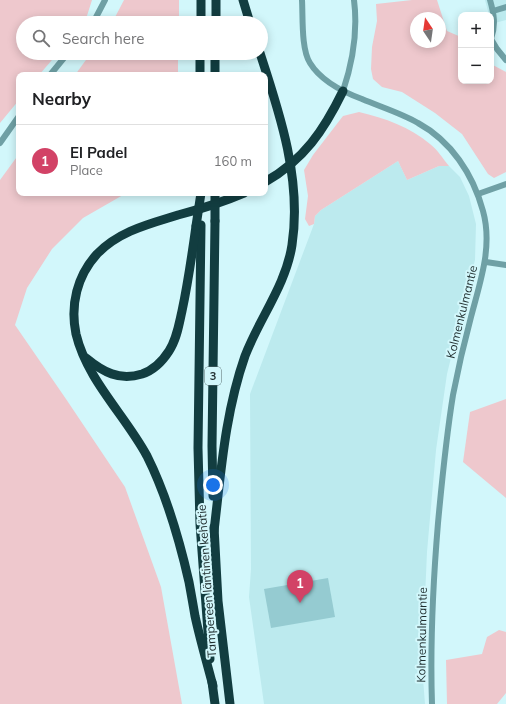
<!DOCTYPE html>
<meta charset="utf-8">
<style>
:root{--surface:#fff;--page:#f2f2f2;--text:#202124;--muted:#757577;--line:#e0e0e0;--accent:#d24266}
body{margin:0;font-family:Mulish,sans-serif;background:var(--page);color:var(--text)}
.controls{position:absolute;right:12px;top:12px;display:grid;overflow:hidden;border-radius:8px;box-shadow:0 2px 10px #0003}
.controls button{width:36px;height:36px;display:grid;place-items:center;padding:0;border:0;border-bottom:1px solid var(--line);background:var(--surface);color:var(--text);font:20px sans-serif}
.compass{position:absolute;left:410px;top:12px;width:36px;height:36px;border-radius:50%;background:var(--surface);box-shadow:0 2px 10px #0003;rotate:347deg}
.you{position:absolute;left:213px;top:485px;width:14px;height:14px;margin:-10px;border:3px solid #fff;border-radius:50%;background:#1a73e8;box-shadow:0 0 0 6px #1a73e833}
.badge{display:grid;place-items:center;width:26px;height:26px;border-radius:50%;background:var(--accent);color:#fff;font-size:13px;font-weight:700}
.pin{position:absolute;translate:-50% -33px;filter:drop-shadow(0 1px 2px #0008)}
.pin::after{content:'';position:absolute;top:21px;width:14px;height:12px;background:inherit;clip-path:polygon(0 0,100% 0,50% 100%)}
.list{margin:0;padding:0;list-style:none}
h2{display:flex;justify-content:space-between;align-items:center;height:52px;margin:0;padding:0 16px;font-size:17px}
h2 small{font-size:13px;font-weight:400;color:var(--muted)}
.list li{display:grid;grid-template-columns:26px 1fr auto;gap:12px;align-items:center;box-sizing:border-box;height:72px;padding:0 16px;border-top:1px solid var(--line)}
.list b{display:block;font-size:15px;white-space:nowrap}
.list p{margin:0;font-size:13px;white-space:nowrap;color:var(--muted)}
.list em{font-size:13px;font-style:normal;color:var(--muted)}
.icon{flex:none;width:22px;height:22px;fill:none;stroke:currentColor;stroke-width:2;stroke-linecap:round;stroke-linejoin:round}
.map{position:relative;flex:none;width:506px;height:704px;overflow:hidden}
.search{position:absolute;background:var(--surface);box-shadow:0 2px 10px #0003;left:16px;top:16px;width:252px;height:44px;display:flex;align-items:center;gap:10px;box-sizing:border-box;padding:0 14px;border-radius:22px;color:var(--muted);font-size:15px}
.panel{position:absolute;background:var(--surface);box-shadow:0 2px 10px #0003;left:16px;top:72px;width:252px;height:124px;border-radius:8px}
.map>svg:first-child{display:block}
</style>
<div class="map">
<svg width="506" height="704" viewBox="0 0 506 704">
<rect width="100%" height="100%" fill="#d2f7fb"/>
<g fill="#bceaee">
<path d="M 485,0 L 506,0 L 506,20 L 491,24 L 491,15 L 489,15 Z"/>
<path d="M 398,161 L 407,180 L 439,166 L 449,166 L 460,177 L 469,196 L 476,224 L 475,260 L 447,374 L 436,450 L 427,552 L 422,666 L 425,704 L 264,704 L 249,597 L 251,569 L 250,394 L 314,224 L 315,216 L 321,210 Z"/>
</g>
<g fill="#eec8cd" fill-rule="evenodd">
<path d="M 0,0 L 92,0 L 86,19 L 82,23 L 23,23 L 23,53 L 58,53 L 39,75 L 19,75 L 19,100 L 0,123 Z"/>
<path d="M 124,0 L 179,0 L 179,23 L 112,23 Z"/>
<path d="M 412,0 L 437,0 L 447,31 L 461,37 L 461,81 L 491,81 L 491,64 L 506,72 L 506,172 L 494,178 L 488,174 L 462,134 L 435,113 L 402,92 L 382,87 L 373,79 L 371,69 L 372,47 L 377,21 L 376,4 ZM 416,18 L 440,18 L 440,42 L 416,42 Z"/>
<path d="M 91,53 L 178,53 L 178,75 L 75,75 Z"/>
<path d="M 359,112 C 385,118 410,127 430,144 C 438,150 443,159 449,166 L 439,166 L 407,180 L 398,161 L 321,210 L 315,216 L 314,224 L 309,226 L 305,219 L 308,196 L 304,170 L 313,155 L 343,116 Z"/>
<path d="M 19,154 L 19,193 L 131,193 L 123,195 L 83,218 L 52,249 L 27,288 L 15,325 L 66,399 L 125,487 L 161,587 L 182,704 L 0,704 L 0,180 Z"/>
<path d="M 506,399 L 506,498 L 463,462 L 470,412 Z"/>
<path d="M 499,630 L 506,632 L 506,693 L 497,704 L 447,704 L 446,660 L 482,654 L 487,637 Z"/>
</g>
<path fill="#95cbd1" d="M 328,578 L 335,617 L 271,628 L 264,589 Z"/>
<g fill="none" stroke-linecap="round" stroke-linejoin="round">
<g stroke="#6fa0a5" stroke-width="6">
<path d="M 302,0 C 303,17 301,49 310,63 C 321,81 343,92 362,99 C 381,107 401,113 418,123 C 451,141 473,174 483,211 C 493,247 480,282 471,317 C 464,343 458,369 453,395 C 446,438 442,480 438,523 C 433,583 430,644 432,704"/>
<path d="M 490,0 C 494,14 496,25 491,39"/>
<path d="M 493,11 L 506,7"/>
<path d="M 93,23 L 105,0"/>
<path d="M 491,39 L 497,49 L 506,60"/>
<path d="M 50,75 L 68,53"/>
<path d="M 343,91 C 353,61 358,31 354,0"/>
<path d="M 0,143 L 19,116"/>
<path d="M 478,194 L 506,184"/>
<path d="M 486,262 L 506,265"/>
</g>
<g stroke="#123d40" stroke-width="9">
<path d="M 243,0 L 250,23"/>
<path d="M 201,23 L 201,0"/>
<path d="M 216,23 L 216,0"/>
<path d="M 200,53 L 200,75"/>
<path d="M 215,75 L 215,53"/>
<path d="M 265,182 C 304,160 324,130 343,91"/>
<path d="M 201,225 L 198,448 L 200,524 L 210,659"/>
<path d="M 86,358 C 103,372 119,381 142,374 C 154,370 162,362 169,351 C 177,339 179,324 182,311 C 188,283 192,255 196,226"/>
<path d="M 213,496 L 212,446 L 215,221"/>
<path d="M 214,527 L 218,601 L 230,704"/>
<path d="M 214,531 C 221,472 225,413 245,356 C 259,319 286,285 292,245 C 302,180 280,114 260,53"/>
<path d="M 212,682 L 215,704"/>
<path d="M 213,686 C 207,663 200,639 195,616 C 193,604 191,593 189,582 C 179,538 167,496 147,456 C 125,415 87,380 76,334 C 70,305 77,276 97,254 C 119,231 149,224 178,215 C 201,209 223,202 244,193"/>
</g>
<g stroke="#123d40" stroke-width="9">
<path d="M 215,221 L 215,193"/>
<path d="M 196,226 L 201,193"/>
</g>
</g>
<g text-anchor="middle" stroke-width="4" stroke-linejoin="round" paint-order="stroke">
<rect fill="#d2f7fb" stroke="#54696b" stroke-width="1" x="205" y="367" width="16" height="18" rx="3"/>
<g font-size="11" font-weight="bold" fill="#1e2c2d">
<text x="213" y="380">3</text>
</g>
<g font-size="12" fill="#1e2c2d" stroke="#d2f7fb">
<text transform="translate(462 312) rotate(-76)" y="4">Kolmenkulmantie</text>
<text transform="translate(207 581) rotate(-94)" y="4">Tampereen läntinen kehätie</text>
<text transform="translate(422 635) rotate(-89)" y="4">Kolmenkulmantie</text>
</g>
</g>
</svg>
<div class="controls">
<button>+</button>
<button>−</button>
</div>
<svg class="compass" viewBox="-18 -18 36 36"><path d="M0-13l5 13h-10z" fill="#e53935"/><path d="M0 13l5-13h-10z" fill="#757577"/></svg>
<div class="you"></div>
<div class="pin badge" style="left:300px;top:603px">1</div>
<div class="search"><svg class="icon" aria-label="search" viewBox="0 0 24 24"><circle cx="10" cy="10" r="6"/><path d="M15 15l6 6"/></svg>Search here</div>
<section class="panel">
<h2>Nearby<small></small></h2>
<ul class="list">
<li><span class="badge">1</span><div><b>El Padel</b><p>Place</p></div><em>160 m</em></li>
</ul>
</section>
</div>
